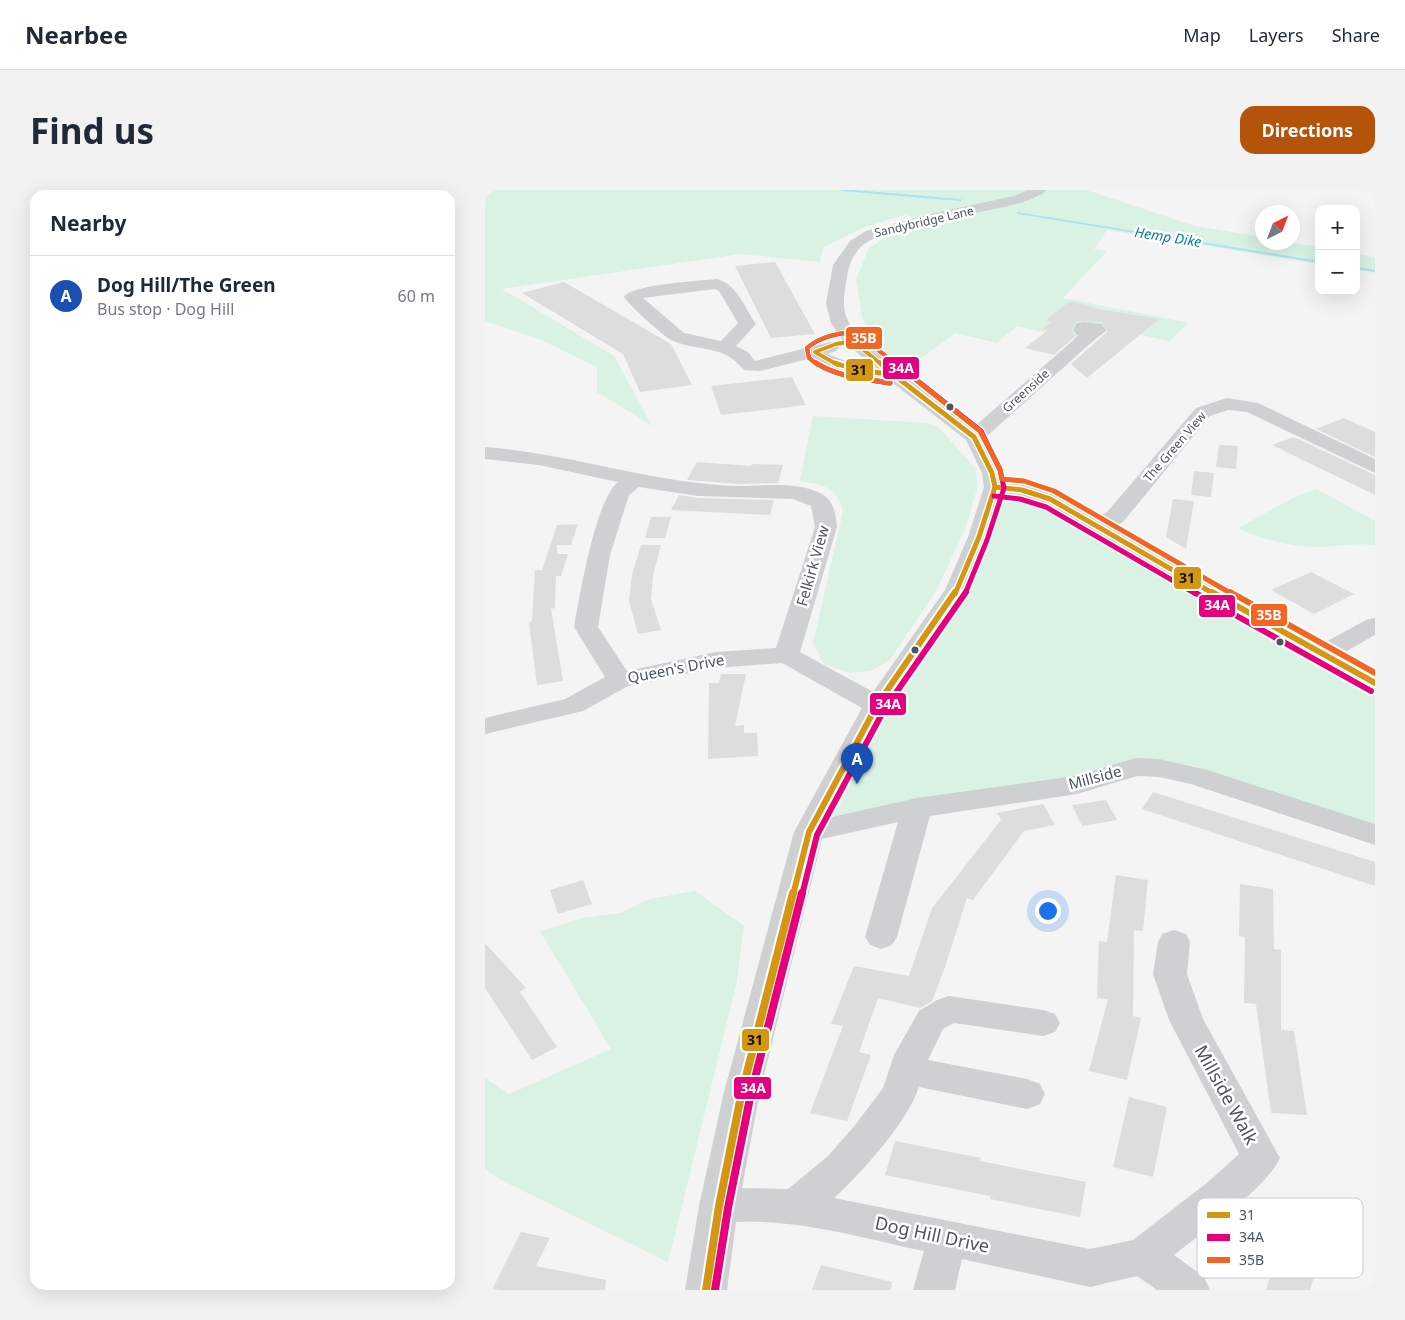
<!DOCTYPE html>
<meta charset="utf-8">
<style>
:root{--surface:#fff;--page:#f2f2f3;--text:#1f2937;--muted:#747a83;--line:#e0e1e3;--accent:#b45309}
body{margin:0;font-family:"Noto Sans",sans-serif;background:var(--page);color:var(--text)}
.controls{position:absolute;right:15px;top:15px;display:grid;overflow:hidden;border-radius:10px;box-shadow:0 5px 20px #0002}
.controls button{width:45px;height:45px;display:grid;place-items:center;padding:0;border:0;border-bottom:1px solid var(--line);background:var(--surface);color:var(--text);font:25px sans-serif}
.compass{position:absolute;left:770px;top:15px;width:45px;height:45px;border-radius:50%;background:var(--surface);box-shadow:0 5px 20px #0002;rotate:42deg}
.you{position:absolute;left:562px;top:720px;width:18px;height:18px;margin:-12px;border:4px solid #fff;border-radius:50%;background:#1a73e8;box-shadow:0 0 0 8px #1a73e833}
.badge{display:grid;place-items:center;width:32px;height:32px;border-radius:50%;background:var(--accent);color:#fff;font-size:16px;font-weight:700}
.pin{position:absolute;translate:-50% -41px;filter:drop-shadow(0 1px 2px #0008)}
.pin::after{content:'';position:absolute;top:26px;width:18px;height:15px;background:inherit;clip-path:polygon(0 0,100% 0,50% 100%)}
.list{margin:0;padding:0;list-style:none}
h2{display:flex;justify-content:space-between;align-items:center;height:65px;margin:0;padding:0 20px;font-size:21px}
h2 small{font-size:16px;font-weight:400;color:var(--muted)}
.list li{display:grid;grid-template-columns:32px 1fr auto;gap:15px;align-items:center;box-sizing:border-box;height:80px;padding:0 20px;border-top:1px solid var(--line)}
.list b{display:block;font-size:19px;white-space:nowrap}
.list p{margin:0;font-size:16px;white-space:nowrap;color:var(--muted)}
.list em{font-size:16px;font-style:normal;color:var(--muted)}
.map{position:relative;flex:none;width:890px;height:1100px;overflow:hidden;border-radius:15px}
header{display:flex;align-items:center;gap:30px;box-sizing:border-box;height:70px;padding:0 25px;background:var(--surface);border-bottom:1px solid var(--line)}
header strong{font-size:24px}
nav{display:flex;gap:28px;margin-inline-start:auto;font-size:18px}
.intro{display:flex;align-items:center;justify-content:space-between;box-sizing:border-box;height:120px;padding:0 30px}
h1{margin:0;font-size:35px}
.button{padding:12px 22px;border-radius:15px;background:var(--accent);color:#fff;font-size:18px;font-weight:700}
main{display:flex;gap:30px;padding:0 30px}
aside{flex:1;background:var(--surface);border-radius:15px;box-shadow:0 5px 20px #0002}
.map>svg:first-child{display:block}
</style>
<header>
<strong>Nearbee</strong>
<nav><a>Map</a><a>Layers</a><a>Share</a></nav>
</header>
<div class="intro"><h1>Find us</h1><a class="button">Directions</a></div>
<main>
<aside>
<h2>Nearby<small></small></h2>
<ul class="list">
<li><span class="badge" style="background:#1a4fb4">A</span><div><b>Dog Hill/The Green</b><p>Bus stop · Dog Hill</p></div><em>60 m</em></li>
</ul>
</aside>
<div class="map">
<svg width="890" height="1100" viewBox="0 0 890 1100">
<rect width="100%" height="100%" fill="#f4f4f4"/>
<g fill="#d9f2e3">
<path d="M 0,0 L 602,0 L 710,36 L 777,47 L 778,52 L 807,53 L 834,57 L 834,74 L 622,40 L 609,59 L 622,61 L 578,108 L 704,133 L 684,151 L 624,138 L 606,153 L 532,136 L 512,153 L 470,143 L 415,184 L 392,165 L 377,126 L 371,89 L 384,58 L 414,39 L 451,31 L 419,25 L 380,37 L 338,57 L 335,72 L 256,64 L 17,99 L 129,166 L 167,236 L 112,202 L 112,177 L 54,149 L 0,131 Z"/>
<path d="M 871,64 L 890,67 L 890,83 L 871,80 Z"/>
<path d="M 328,226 L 441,233 L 453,237 L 491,279 L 492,299 L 480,339 L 451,401 L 405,470 L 386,481 L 365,483 L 339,474 L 328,453 L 358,321 C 351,296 339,295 315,291 Z"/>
<path d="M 510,297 L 537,300 L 890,493 L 890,645 L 674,578 L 324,642 L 472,400 Z"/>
<path d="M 832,299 L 890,331 L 890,355 C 872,353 854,356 836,357 C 807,357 779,351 753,338 L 810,307 Z"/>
<path d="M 210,701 L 259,736 L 251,796 L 183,1072 L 14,989 L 0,979 L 0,888 L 24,904 L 126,859 L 55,741 L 98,728 L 135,723 L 165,709 Z"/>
</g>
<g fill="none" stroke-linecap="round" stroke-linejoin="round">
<g fill="#aee2f0" fill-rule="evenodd">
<path d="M 355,0 L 370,0 L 475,9 L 477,10 L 475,11 L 357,1 Z"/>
<path d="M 532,22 L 834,71 L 834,73 L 533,24 L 532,24 Z"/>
<path d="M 871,77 L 890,80 L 890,82 L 871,79 Z"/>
</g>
</g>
<g fill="#ddddde">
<path d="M 290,72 L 330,144 L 286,148 L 250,76 Z"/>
<path d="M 79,92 L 186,154 L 207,195 L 155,202 L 138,164 L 37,103 Z"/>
<path d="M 585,111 L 613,119 L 674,129 L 602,188 L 586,174 L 622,142 L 617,132 L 592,131 L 586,140 L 590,146 L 569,165 L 540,158 L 563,140 L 557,139 L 566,132 L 560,131 Z"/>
<path d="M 307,187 L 321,215 L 236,225 L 226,196 Z"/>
<path d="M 859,228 L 890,242 L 890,267 L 831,239 Z"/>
<path d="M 809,247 L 890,285 L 890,305 L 787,255 Z"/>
<path d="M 734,255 L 753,256 L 751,279 L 731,277 Z"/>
<path d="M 212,272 L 266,276 L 267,274 L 298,275 L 293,293 L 254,294 L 202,290 Z"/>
<path d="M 709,281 L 729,283 L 726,307 L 706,305 Z"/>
<path d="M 194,305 L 213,308 L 289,310 L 285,325 L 186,320 Z"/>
<path d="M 688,309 L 709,311 L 701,359 L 681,347 Z"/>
<path d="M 166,327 L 186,327 L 180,348 L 160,348 Z"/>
<path d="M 93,334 L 86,355 L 72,355 L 72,364 L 83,364 L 76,386 L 71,386 L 70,418 L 66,419 L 78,491 L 52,495 L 44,432 L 47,431 L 50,380 L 57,380 L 72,335 Z"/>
<path d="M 156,355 L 176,355 L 168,386 L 166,409 L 176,440 L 153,444 L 144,411 L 147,385 Z"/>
<path d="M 826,382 L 869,404 L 829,424 L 786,400 Z"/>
<path d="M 236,484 L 261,484 L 250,536 L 259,535 L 259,543 L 272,543 L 273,566 L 223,569 L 224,493 L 234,493 Z"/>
<path d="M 668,602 L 890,672 L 890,696 L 657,619 Z"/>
<path d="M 621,610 L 632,630 L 597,636 L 587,615 Z"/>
<path d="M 558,614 L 570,635 L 539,641 L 488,710 L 482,708 L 460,777 L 447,811 L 435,818 L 393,808 L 374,862 L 386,865 L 362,931 L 325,923 L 358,836 L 346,834 L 369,776 L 424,786 L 447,718 L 516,630 L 512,623 Z"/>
<path d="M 631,685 L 663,690 L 658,741 L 649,740 L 648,826 L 656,828 L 642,890 L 604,881 L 623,809 L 612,808 L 614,751 L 622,752 Z"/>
<path d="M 98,690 L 107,714 L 73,724 L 65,700 Z"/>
<path d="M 755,694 L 788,699 L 789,759 L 796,760 L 796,840 L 809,841 L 822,925 L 786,923 L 771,814 L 759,813 L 760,747 L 754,746 Z"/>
<path d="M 0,753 L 41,798 L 35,802 L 72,857 L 47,870 L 0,798 Z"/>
<path d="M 644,907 L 682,917 L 668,987 L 628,977 Z"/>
<path d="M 410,951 L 496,968 L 495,971 L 601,992 L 595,1027 L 505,1009 L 505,1006 L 400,985 Z"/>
<path d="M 805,1010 L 847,1026 L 825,1100 L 781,1100 L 794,1053 L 791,1052 Z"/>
<path d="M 36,1042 L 65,1048 L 51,1076 L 121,1090 L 120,1100 L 7,1100 Z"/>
<path d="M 336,1075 L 407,1092 L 406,1100 L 327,1100 Z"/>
</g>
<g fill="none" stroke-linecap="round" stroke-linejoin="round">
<path fill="#ced0d2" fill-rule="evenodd" d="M 543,0 L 561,0 L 559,3 C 552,6 545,10 538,12 C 502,24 396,34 374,59 C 365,69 363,80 361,93 C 357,116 358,124 370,144 L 489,237 L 593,146 L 588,140 L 592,133 L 598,132 L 617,134 L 621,141 L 609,150 L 500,248 L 517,283 L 519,292 C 558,296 580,309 613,327 L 622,322 L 711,218 L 742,208 L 773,213 L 890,269 L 890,283 L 762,222 L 743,220 L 725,226 L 638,332 L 629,337 L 837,454 L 881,430 L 890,428 L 890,445 L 856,464 L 890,483 L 890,501 L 881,499 L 787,447 L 557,314 L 534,306 L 518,304 L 505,347 L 484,400 L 405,515 L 347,627 L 432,608 L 590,586 L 651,568 L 674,569 L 722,580 L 890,634 L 890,655 L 706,594 L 674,587 L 652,586 L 592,604 L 445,626 L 412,747 L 407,755 L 396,759 L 385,755 L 380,747 L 413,632 L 337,649 L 274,906 L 257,998 L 303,999 L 343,966 L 371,934 L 398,898 L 409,865 L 434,821 L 452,810 L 464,806 L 558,820 L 570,824 L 575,833 L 570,842 L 558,846 L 469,833 L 458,839 L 443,870 L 542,889 L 555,894 L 560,904 L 555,914 L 542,919 L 434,897 C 423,931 376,984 349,1008 L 605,1059 L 648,1050 L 723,992 L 754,964 L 684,830 L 668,784 L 673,752 L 677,744 L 689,740 L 701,744 L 705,752 L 702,784 L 718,829 L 795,968 C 780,1000 718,1042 689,1065 L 719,1087 L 725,1100 L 672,1100 L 652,1086 L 605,1097 L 477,1069 L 470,1100 L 428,1100 L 439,1061 C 377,1048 315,1029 251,1032 L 242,1100 L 200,1100 L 214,1016 L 238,906 L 309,642 L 377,518 L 297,473 L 231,478 L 143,496 L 98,521 L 0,544 L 0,528 L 80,509 L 120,487 L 89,437 C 95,405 110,311 133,292 L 54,275 L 0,269 L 0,257 C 86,263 168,294 254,296 C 280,296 313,291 337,304 C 349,311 351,325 352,337 L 315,462 L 388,502 L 460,400 L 483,347 L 499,297 L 497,283 L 481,250 L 404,190 L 348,179 L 327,168 L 275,181 L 259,180 C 238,154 215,162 188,151 C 180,148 144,115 139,107 C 148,94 214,91 232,89 C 252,94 260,118 271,134 L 251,156 L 263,162 L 270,171 L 345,152 L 351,153 L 354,157 L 351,161 L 343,164 L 360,171 L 388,176 L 358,151 L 346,133 L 341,113 L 348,75 L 365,51 L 381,41 L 441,25 L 529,6 ZM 230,99 L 234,101 L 253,133 L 236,151 L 199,143 L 158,108 ZM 154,297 L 213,306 L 308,309 L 326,316 L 330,337 L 291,458 L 231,462 L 142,481 L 113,437 L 125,365 L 144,305 Z"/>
<defs>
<path id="bus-1-far3" d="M 353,175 L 330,162 L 351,154 L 368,151 L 397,175"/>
<g id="bus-1-far2">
<path d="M 350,173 L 368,179 L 409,185 L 395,173"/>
<path d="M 409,185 L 489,247 L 507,283 L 510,297 L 494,347 L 470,404"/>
<path d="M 510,297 L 537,300 L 565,309 L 729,404"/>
</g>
<g id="bus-1-far1">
<path d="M 727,402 L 890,493"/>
<path d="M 308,705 L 324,642 L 392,515 L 470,402"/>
</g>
<path id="bus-1" d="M 221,1100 L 234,1016 L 256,906 L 308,703"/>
<path id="bus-2-far3" d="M 333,175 L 324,168 L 322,158 C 335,147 356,141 373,144 L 412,175"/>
<g id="bus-2-far2">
<path d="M 331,173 C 353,187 380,189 405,193"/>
<path d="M 410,173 L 496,241 L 515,280 L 519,298 L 502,350 L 480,404"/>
<path d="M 509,306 L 535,309 L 561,317 L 711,404"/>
</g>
<g id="bus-2-far1">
<path d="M 709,402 L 886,501"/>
<path d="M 317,705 L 332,645 L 399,520 L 481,402"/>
</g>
<path id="bus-2" d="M 230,1100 L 243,1018 L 265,908 L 317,703"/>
<path id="bus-3-far2" d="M 333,175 L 324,168 L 322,158 C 334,147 356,141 372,143 L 412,175"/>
<g id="bus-3-far1">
<path d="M 331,173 C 353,187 380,189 405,193"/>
<path d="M 410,173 L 495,241 L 515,279 L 517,289 L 539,291 L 569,301 L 747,404"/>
</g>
<path id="bus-3" d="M 745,402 L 890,483"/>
</defs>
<use href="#bus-1-far3" stroke="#fff" stroke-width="5.5"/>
<use href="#bus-1-far2" stroke="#fff" stroke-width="8"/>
<use href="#bus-1-far1" stroke="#fff" stroke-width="10"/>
<use href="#bus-1" stroke="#fff" stroke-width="12"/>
<use href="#bus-2-far3" stroke="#fff" stroke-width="5.5"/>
<use href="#bus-2-far2" stroke="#fff" stroke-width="8"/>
<use href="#bus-2-far1" stroke="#fff" stroke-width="10"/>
<use href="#bus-2" stroke="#fff" stroke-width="12"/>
<use href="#bus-3-far2" stroke="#fff" stroke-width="5.5"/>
<use href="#bus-3-far1" stroke="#fff" stroke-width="8"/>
<use href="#bus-3" stroke="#fff" stroke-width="10"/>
<use href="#bus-1-far3" stroke="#d49613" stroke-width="4"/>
<use href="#bus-1-far2" stroke="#d49613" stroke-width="5"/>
<use href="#bus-1-far1" stroke="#d49613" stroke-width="6"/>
<use href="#bus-1" stroke="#d49613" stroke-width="8"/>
<use href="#bus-2-far3" stroke="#e5007d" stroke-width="4"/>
<use href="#bus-2-far2" stroke="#e5007d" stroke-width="5"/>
<use href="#bus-2-far1" stroke="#e5007d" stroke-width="6"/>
<use href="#bus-2" stroke="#e5007d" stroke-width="8"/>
<use href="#bus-3-far2" stroke="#f26522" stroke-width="4"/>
<use href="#bus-3-far1" stroke="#f26522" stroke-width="5"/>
<use href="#bus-3" stroke="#f26522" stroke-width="6"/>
</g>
<g fill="#4a5661" stroke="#fff" stroke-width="2">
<circle cx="465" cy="217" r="4.5"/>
<circle cx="795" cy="452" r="4.5"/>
<circle cx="430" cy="460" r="4.5"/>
</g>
<g text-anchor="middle" stroke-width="5" stroke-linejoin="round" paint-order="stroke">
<g font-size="12" fill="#4a5661" stroke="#fff">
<text transform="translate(439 32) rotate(-13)" y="4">Sandybridge Lane</text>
<text transform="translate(541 201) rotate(-42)" y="4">Greenside</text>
<text transform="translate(690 257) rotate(-49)" y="4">The Green View</text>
</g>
<g font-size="14" font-style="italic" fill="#0c7c9b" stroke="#fff">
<text transform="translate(683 47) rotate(9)" y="5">Hemp Dike</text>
</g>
<g font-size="15" fill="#4a5661" stroke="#fff">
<text transform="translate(328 376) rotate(-74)" y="5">Felkirk View</text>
<text transform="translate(191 479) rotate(-11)" y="5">Queen's Drive</text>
<text transform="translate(610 588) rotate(-15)" y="5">Millside</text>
</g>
<g font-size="18" fill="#4a5661" stroke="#fff">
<text transform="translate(741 905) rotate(61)" y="6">Millside Walk</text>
<text transform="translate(447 1045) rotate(12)" y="6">Dog Hill Drive</text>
</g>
</g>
<rect x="712" y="1008" width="166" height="80" rx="8" fill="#fff" stroke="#c9ccd0" stroke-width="1"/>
<rect x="722" y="1022" width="23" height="6" fill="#d49613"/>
<rect x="722" y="1044" width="23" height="7" fill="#e5007d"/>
<rect x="722" y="1067" width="23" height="6" fill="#f26522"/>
<g font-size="14" fill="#4a5661">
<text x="754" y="1030">31</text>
<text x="754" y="1052">34A</text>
<text x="754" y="1075">35B</text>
</g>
<g stroke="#fff" stroke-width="2">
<rect x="360" y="136" width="38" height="24" rx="5" fill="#f26522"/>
<rect x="397" y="166" width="38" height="24" rx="5" fill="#e5007d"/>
<rect x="360" y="168" width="29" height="24" rx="5" fill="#d49613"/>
<rect x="688" y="376" width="29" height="24" rx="5" fill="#d49613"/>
<rect x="713" y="404" width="38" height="24" rx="5" fill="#e5007d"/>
<rect x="765" y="413" width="38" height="24" rx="5" fill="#f26522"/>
<rect x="384" y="502" width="38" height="24" rx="5" fill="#e5007d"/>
<rect x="256" y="838" width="29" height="24" rx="5" fill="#d49613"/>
<rect x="248" y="886" width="39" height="24" rx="5" fill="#e5007d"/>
</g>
<g font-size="14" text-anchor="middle" font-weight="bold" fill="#fff">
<text x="379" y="153">35B</text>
<text x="416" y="183">34A</text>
<text x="732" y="420">34A</text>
<text x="784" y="430">35B</text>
<text x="403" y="519">34A</text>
<text x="268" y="903">34A</text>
</g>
<g font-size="14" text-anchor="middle" font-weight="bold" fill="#111">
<text x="374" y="185">31</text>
<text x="702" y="393">31</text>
<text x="270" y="855">31</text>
</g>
</svg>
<div class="controls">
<button>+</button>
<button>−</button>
</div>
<svg class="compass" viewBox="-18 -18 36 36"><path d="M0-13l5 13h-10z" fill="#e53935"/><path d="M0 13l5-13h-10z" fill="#747a83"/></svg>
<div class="you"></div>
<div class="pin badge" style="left:372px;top:594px;background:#1a4fb4">A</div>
</div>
</main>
